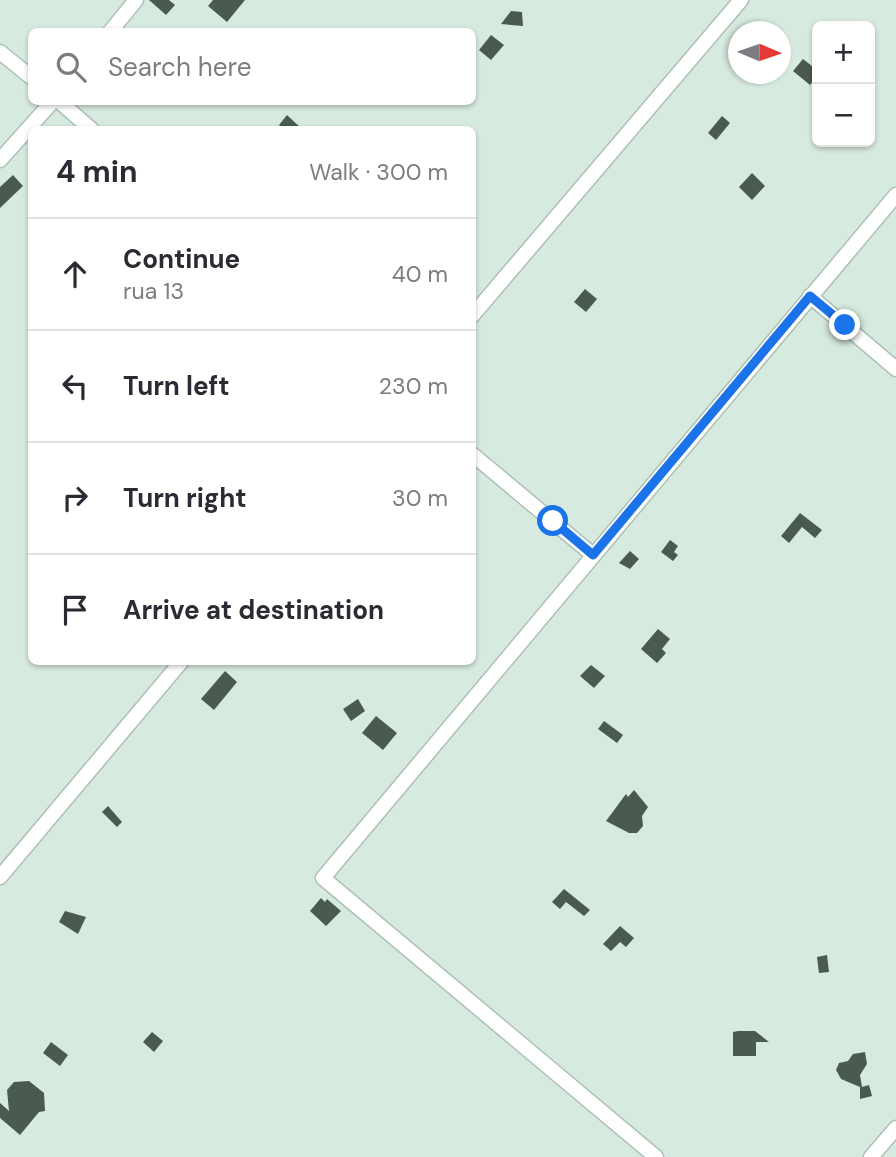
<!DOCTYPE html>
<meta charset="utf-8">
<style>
:root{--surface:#fff;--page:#f7f7f7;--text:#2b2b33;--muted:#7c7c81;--line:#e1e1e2}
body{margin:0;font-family:"DM Sans",sans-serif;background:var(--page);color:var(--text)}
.controls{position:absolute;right:21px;top:21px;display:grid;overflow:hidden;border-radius:10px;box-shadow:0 2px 5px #0004}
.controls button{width:63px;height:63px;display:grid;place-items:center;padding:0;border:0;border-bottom:2px solid var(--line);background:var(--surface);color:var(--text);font:35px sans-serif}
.compass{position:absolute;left:728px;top:21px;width:63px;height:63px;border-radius:50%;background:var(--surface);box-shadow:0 2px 5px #0004;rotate:92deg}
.stop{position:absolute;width:21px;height:21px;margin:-16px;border:5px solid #1a73e8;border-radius:50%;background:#fff}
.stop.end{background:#1a73e8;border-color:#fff;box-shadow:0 2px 7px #0008}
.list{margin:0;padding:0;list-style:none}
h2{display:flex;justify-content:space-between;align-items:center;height:91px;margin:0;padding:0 28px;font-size:30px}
h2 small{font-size:23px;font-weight:400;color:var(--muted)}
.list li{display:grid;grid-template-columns:46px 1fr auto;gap:21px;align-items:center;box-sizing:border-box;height:112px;padding:0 28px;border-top:2px solid var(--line)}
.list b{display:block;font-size:26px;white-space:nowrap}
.list p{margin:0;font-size:23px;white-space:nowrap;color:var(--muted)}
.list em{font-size:23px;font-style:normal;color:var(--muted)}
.icon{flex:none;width:38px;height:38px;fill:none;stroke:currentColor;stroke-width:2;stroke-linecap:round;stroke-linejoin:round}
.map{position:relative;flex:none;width:896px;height:1157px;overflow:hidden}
.search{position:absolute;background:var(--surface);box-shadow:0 2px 5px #0004;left:28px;top:28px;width:448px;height:77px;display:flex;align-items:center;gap:18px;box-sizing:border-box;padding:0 24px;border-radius:10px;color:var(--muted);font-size:26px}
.panel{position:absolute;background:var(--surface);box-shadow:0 2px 5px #0004;left:28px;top:126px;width:448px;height:539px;border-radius:10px}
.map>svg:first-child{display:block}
</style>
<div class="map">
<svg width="896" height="1157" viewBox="0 0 896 1157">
<rect width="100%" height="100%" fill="#d7eadf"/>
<g fill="#4a5a50">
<path d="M 149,0 L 169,0 L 175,5 L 166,15 Z"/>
<path d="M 213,0 L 245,0 L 227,22 L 208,6 Z"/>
<path d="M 511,11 L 522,12 L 523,26 L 501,24 Z"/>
<path d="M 491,35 L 504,45 L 491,60 L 479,50 Z"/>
<path d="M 803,59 L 817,70 L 817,76 L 810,85 L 793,71 Z"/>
<path d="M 287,115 L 303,130 L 284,130 L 279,125 Z"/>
<path d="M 722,116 L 730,123 L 716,140 L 708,133 Z"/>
<path d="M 752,173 L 765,186 L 752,200 L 739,187 Z"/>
<path d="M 13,175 L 23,186 L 0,208 L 0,187 Z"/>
<path d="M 585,289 L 597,299 L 586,312 L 574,302 Z"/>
<path d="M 800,513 L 822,530 L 815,538 L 802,527 L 789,543 L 781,536 Z"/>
<path d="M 670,540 L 678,546 L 674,552 L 678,555 L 673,561 L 661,552 Z"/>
<path d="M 630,551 L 639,559 L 630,569 L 619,563 Z"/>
<path d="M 658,629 L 670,639 L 662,649 L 666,653 L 657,663 L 641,649 Z"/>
<path d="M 591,665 L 605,676 L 594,688 L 580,676 Z"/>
<path d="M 225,671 L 237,682 L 214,710 L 201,699 Z"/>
<path d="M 358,699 L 365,711 L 351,721 L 343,709 Z"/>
<path d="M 376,716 L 397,733 L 383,750 L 362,733 Z"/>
<path d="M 604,721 L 623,735 L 617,743 L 598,729 Z"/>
<path d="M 634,790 L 648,807 L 642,816 L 643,826 L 637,833 L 629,833 L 606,821 L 626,794 L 628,797 Z"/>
<path d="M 108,806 L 122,822 L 117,827 L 102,812 Z"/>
<path d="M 564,889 L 590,910 L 584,916 L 566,902 L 560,909 L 552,902 Z"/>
<path d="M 321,898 L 325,902 L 327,899 L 341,911 L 326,926 L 310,911 Z"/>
<path d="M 65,911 L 86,917 L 78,934 L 59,922 Z"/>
<path d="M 620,926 L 634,938 L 626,947 L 620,942 L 611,951 L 603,944 Z"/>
<path d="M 827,955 L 829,972 L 819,973 L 817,957 Z"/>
<path d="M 738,1031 L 755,1031 L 769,1042 L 756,1042 L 756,1056 L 733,1056 L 733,1032 Z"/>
<path d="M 152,1032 L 163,1041 L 154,1052 L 143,1042 Z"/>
<path d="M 51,1042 L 68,1055 L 60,1066 L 43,1053 Z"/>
<path d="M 865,1052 L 867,1064 L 860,1075 L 862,1087 L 869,1085 L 872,1096 L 860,1099 L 860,1087 L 841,1079 L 836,1070 L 839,1063 L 848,1061 L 853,1054 Z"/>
<path d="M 29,1081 L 44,1093 L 45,1111 L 39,1112 L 20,1135 L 0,1118 L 0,1103 L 9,1111 L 7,1090 L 14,1082 Z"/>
</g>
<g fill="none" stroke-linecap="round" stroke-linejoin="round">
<defs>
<g id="minor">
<path d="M 110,32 L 136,0"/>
<path d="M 0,52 L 32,78"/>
<path d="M 60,102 L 92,130"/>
<path d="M 0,160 L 52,102"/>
<path d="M 810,296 L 896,369"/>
<path d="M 472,316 L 741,0"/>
<path d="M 472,454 L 593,555"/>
<path d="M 0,877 L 181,662"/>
<path d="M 656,1157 L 323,878 L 896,195"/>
<path d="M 871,1157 L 896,1128"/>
</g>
</defs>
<use href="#minor" stroke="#adc0b5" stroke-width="17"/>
<use href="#minor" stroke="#fff" stroke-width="14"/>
</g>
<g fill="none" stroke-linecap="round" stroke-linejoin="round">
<path stroke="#1a73e8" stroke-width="9" d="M 553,521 L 593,555 L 810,296 L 845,325"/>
</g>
</svg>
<div class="controls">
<button>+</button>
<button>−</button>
</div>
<svg class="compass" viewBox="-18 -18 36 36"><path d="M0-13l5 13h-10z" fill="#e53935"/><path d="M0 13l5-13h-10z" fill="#7c7c81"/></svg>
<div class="stop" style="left:553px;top:521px"></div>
<div class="stop end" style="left:845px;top:325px"></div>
<div class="search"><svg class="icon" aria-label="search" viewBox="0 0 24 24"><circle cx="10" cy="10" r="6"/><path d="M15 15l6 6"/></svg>Search here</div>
<section class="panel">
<h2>4 min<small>Walk · 300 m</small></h2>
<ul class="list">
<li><svg class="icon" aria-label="ahead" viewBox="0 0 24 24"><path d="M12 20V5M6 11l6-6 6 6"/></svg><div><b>Continue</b><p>rua 13</p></div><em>40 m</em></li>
<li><svg class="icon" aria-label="left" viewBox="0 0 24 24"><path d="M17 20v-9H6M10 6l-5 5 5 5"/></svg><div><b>Turn left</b></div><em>230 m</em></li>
<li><svg class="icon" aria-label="right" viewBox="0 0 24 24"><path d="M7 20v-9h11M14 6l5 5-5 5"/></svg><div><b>Turn right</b></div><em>30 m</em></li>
<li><svg class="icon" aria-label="arrive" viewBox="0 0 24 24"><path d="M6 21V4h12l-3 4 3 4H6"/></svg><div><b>Arrive at destination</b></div></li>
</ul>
</section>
</div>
